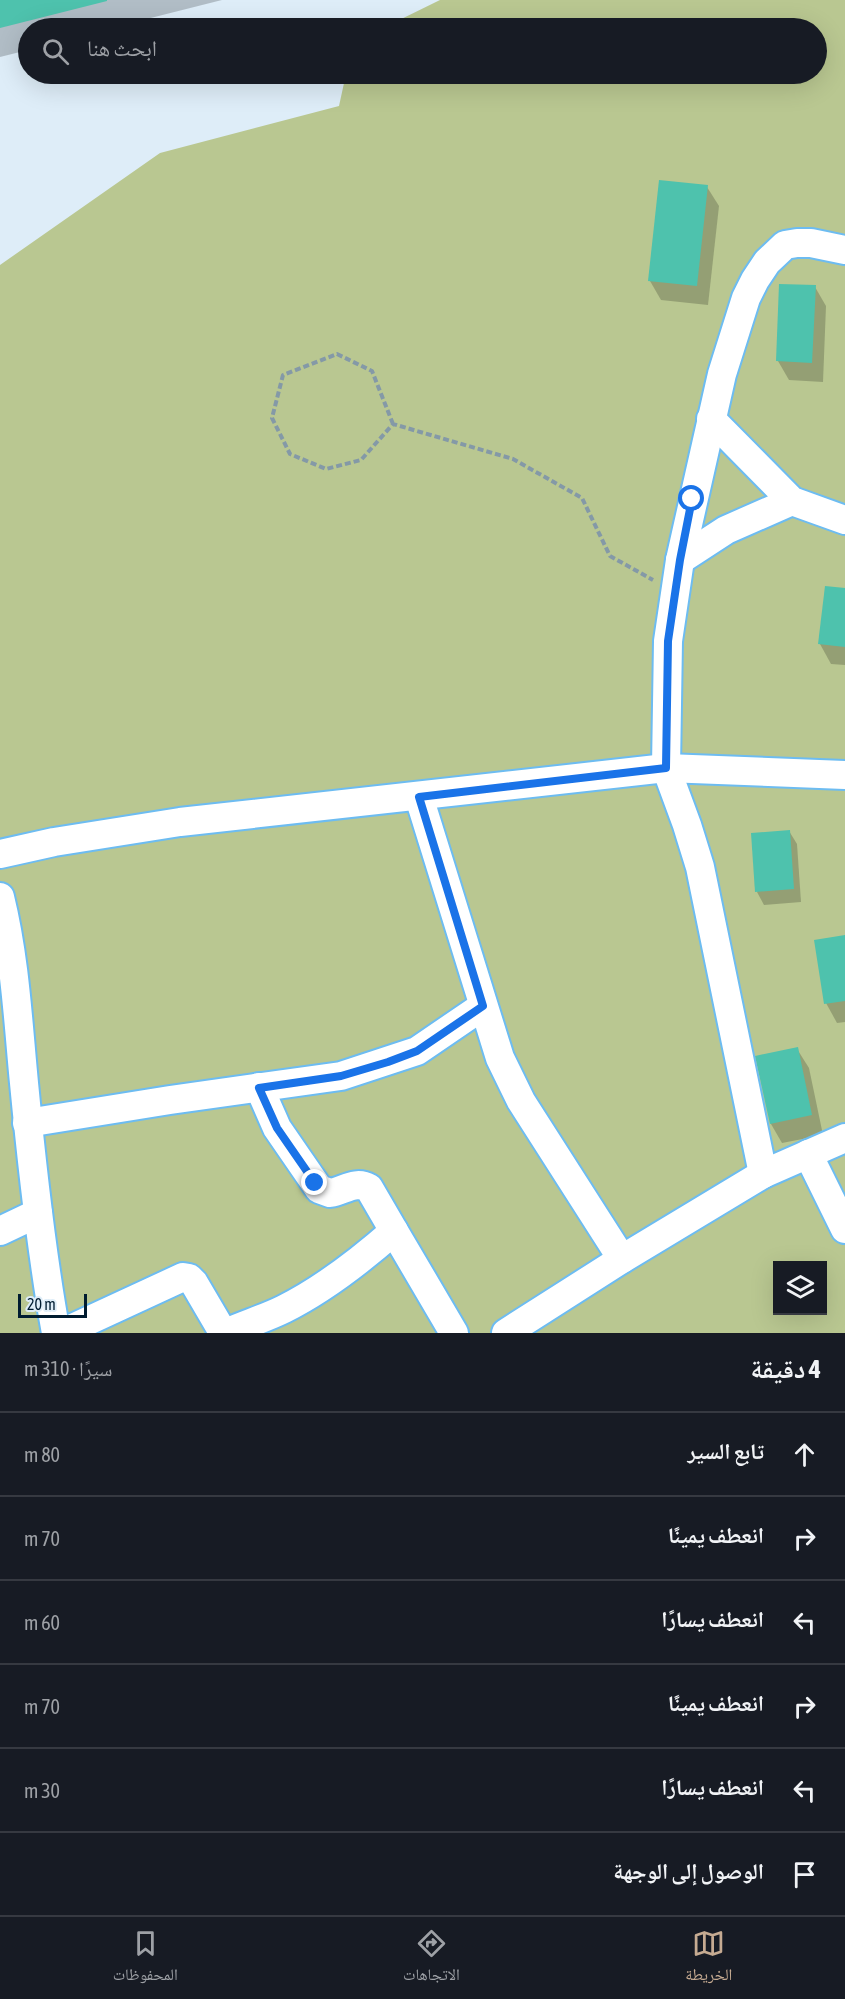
<!DOCTYPE html>
<html lang="ar">
<meta charset="utf-8">
<style>
:root{--surface:#171b24;--page:#20242c;--text:#f1f3f6;--muted:#9ea1a6;--line:#363941;--accent:#c6ab92}
body{margin:0;font-family:"Asap Condensed","Noto Naskh Arabic",sans-serif;background:var(--page);color:var(--text);direction:rtl}
.controls{position:absolute;right:18px;bottom:18px;display:grid;overflow:hidden;border-radius:0px;box-shadow:0 6px 24px #0002}
.controls button{width:54px;height:54px;display:grid;place-items:center;padding:0;border:0;border-bottom:2px solid var(--line);background:var(--surface);color:var(--text);font:30px sans-serif}
.scale{position:absolute;left:18px;bottom:15px;width:69px;box-sizing:border-box;padding-left:6px;border:3px solid #001c30;border-top:0;font-size:16px;line-height:21px;white-space:nowrap;color:#001c30;-webkit-text-stroke:4px #deedf8;paint-order:stroke}
.stop{position:absolute;width:18px;height:18px;margin:-14px;border:4px solid #1a73e8;border-radius:50%;background:#fff}
.stop.end{background:#1a73e8;border-color:#fff;box-shadow:0 2px 6px #0008}
.list{margin:0;padding:0;list-style:none}
h2{display:flex;justify-content:space-between;align-items:center;height:78px;margin:0;padding:0 24px;font-size:26px}
h2 small{font-size:20px;font-weight:400;color:var(--muted)}
.list li{display:grid;grid-template-columns:39px 1fr auto;gap:18px;align-items:center;box-sizing:border-box;height:84px;padding:0 24px;border-top:2px solid var(--line)}
.list b{display:block;font-size:22px;white-space:nowrap}
.list em{font-size:20px;font-style:normal;color:var(--muted)}
.icon{flex:none;width:33px;height:33px;fill:none;stroke:currentColor;stroke-width:2;stroke-linecap:round;stroke-linejoin:round}
.map{position:relative;flex:none;width:845px;height:1333px;overflow:hidden;direction:ltr}
.search{position:absolute;background:var(--surface);box-shadow:0 6px 24px #0002;left:18px;right:18px;top:18px;height:66px;display:flex;align-items:center;gap:15px;box-sizing:border-box;padding:0 21px;border-radius:33px;color:var(--muted);font-size:22px}
.sheet{height:582px;background:var(--surface)}
nav{display:flex;justify-content:space-around;align-items:center;box-sizing:border-box;height:84px;border-top:2px solid var(--line);background:var(--surface);font-size:16px;color:var(--muted)}
nav a{display:grid;justify-items:center;gap:3px}
nav .on{color:var(--accent)}
.map>svg:first-child{display:block}
</style>
<div class="map">
<svg width="845" height="1333" viewBox="0 0 845 1333">
<rect width="100%" height="100%" fill="#deedf8"/>
<path fill="#b9c791" fill-rule="evenodd" d="M 440,0 L 845,0 L 845,1333 L 0,1333 L 0,265 L 160,153 L 339,106 L 346,74 L 816,74 L 816,28 L 383,28 ZM 778,1266 L 822,1266 L 822,1310 L 778,1310 Z"/>
<g fill="#0003">
<path d="M 0,0 L 222,0 L 111,28 L 28,28 L 28,50 L 0,57 Z"/>
<path d="M 707,187 L 719,206 L 708,305 L 661,300 L 650,281 Z"/>
<path d="M 815,287 L 826,306 L 823,382 L 789,380 L 778,361 Z"/>
<path d="M 845,589 L 845,665 L 831,664 L 820,644 Z"/>
<path d="M 789,831 L 797,844 L 801,902 L 764,905 L 757,892 Z"/>
<path d="M 845,936 L 845,1022 L 837,1023 L 826,1003 Z"/>
<path d="M 797,1049 L 809,1068 L 823,1135 L 782,1143 L 771,1124 L 757,1057 Z"/>
</g>
<g fill="#4ec2ad">
<path d="M 0,0 L 107,0 L 107,1 L 0,28 Z"/>
<path d="M 659,180 L 708,185 L 697,286 L 648,281 Z"/>
<path d="M 779,284 L 816,285 L 812,363 L 776,361 Z"/>
<path d="M 825,586 L 845,588 L 845,647 L 818,644 Z"/>
<path d="M 790,830 L 794,889 L 755,892 L 751,833 Z"/>
<path d="M 845,935 L 845,1001 L 824,1004 L 814,940 Z"/>
<path d="M 798,1047 L 812,1115 L 770,1124 L 755,1056 Z"/>
</g>
<g fill="none" stroke-linecap="round" stroke-linejoin="round">
<defs>
<g id="minor">
<path d="M 711,419 L 792,501 L 845,520"/>
<path d="M 680,560 L 726,530 L 792,501"/>
<path d="M 419,797 L 500,1058 L 521,1101 L 622,1259"/>
<path d="M 0,854 L 54,842 L 180,822 L 666,768 L 845,775"/>
<path d="M 0,897 C 15,958 18,1021 24,1083 C 32,1167 41,1251 56,1333"/>
<path d="M 259,1087 L 277,1128 L 319,1189 L 330,1193 C 344,1191 355,1180 369,1188 L 394,1231"/>
<path d="M 27,1123 L 170,1100 L 341,1076 L 417,1051 L 483,1006"/>
<path d="M 808,1154 L 845,1229"/>
<path d="M 763,1174 L 700,867 L 687,825 L 666,768 L 668,641 L 680,560 L 722,374 L 746,298 L 755,280 L 767,262 L 785,245 L 797,243 L 811,243 L 845,250"/>
<path d="M 0,1231 L 38,1213"/>
<path d="M 62,1333 L 183,1277 L 189,1278 L 194,1283 L 221,1329 L 228,1332 C 246,1324 266,1318 284,1309 C 324,1289 361,1260 394,1231 L 454,1333"/>
<path d="M 506,1333 L 622,1259 L 763,1174 L 845,1138"/>
</g>
</defs>
<use href="#minor" stroke="#6dbcf1" stroke-width="32"/>
<path stroke="#8499a7" stroke-width="4" stroke-dasharray="6 3" stroke-linecap="butt" d="M 393,424 L 372,371 L 337,354 L 283,375 L 272,418 L 290,454 L 326,469 L 361,460 L 393,424 L 513,459 L 582,498 L 610,556 L 653,580"/>
<use href="#minor" stroke="#fff" stroke-width="28"/>
</g>
<g fill="none" stroke-linecap="round" stroke-linejoin="round">
<path stroke="#1a73e8" stroke-width="8" d="M 315,1183 L 277,1128 L 259,1088 L 341,1076 L 388,1062 L 417,1051 L 483,1006 L 419,797 L 666,768 L 668,641 L 680,560 L 692,499"/>
</g>
</svg>
<div class="controls">
<button><svg class="icon" aria-label="layers" viewBox="0 0 24 24"><path d="M12 4l9 5-9 5-9-5zM3 14l9 5 9-5"/></svg></button>
</div>
<div class="scale">20 m</div>
<div class="stop" style="left:692px;top:499px"></div>
<div class="stop end" style="left:315px;top:1183px"></div>
<div class="search"><svg class="icon" aria-label="search" viewBox="0 0 24 24"><circle cx="10" cy="10" r="6"/><path d="M15 15l6 6"/></svg>ابحث هنا</div>
</div>
<section class="sheet">
<h2>4 دقيقة<small>سيرًا · 310 m</small></h2>
<ul class="list">
<li><svg class="icon" aria-label="ahead" viewBox="0 0 24 24"><path d="M12 20V5M6 11l6-6 6 6"/></svg><div><b>تابع السير</b></div><em>80 m</em></li>
<li><svg class="icon" aria-label="right" viewBox="0 0 24 24"><path d="M7 20v-9h11M14 6l5 5-5 5"/></svg><div><b>انعطف يمينًا</b></div><em>70 m</em></li>
<li><svg class="icon" aria-label="left" viewBox="0 0 24 24"><path d="M17 20v-9H6M10 6l-5 5 5 5"/></svg><div><b>انعطف يسارًا</b></div><em>60 m</em></li>
<li><svg class="icon" aria-label="right" viewBox="0 0 24 24"><path d="M7 20v-9h11M14 6l5 5-5 5"/></svg><div><b>انعطف يمينًا</b></div><em>70 m</em></li>
<li><svg class="icon" aria-label="left" viewBox="0 0 24 24"><path d="M17 20v-9H6M10 6l-5 5 5 5"/></svg><div><b>انعطف يسارًا</b></div><em>30 m</em></li>
<li><svg class="icon" aria-label="arrive" viewBox="0 0 24 24"><path d="M6 21V4h12l-3 4 3 4H6"/></svg><div><b>الوصول إلى الوجهة</b></div></li>
</ul>
</section>
<nav>
<a class="on"><svg class="icon" aria-label="map" viewBox="0 0 24 24"><path d="M3 6l6-2 6 2 6-2v14l-6 2-6-2-6 2zM9 4v14M15 6v14"/></svg>الخريطة</a>
<a><svg class="icon" aria-label="directions" viewBox="0 0 24 24"><path d="M12 3l9 9-9 9-9-9zM9 14v-3h6M13 9l2 2-2 2"/></svg>الاتجاهات</a>
<a><svg class="icon" aria-label="saved" viewBox="0 0 24 24"><path d="M7 4h10v16l-5-4-5 4z"/></svg>المحفوظات</a>
</nav>
